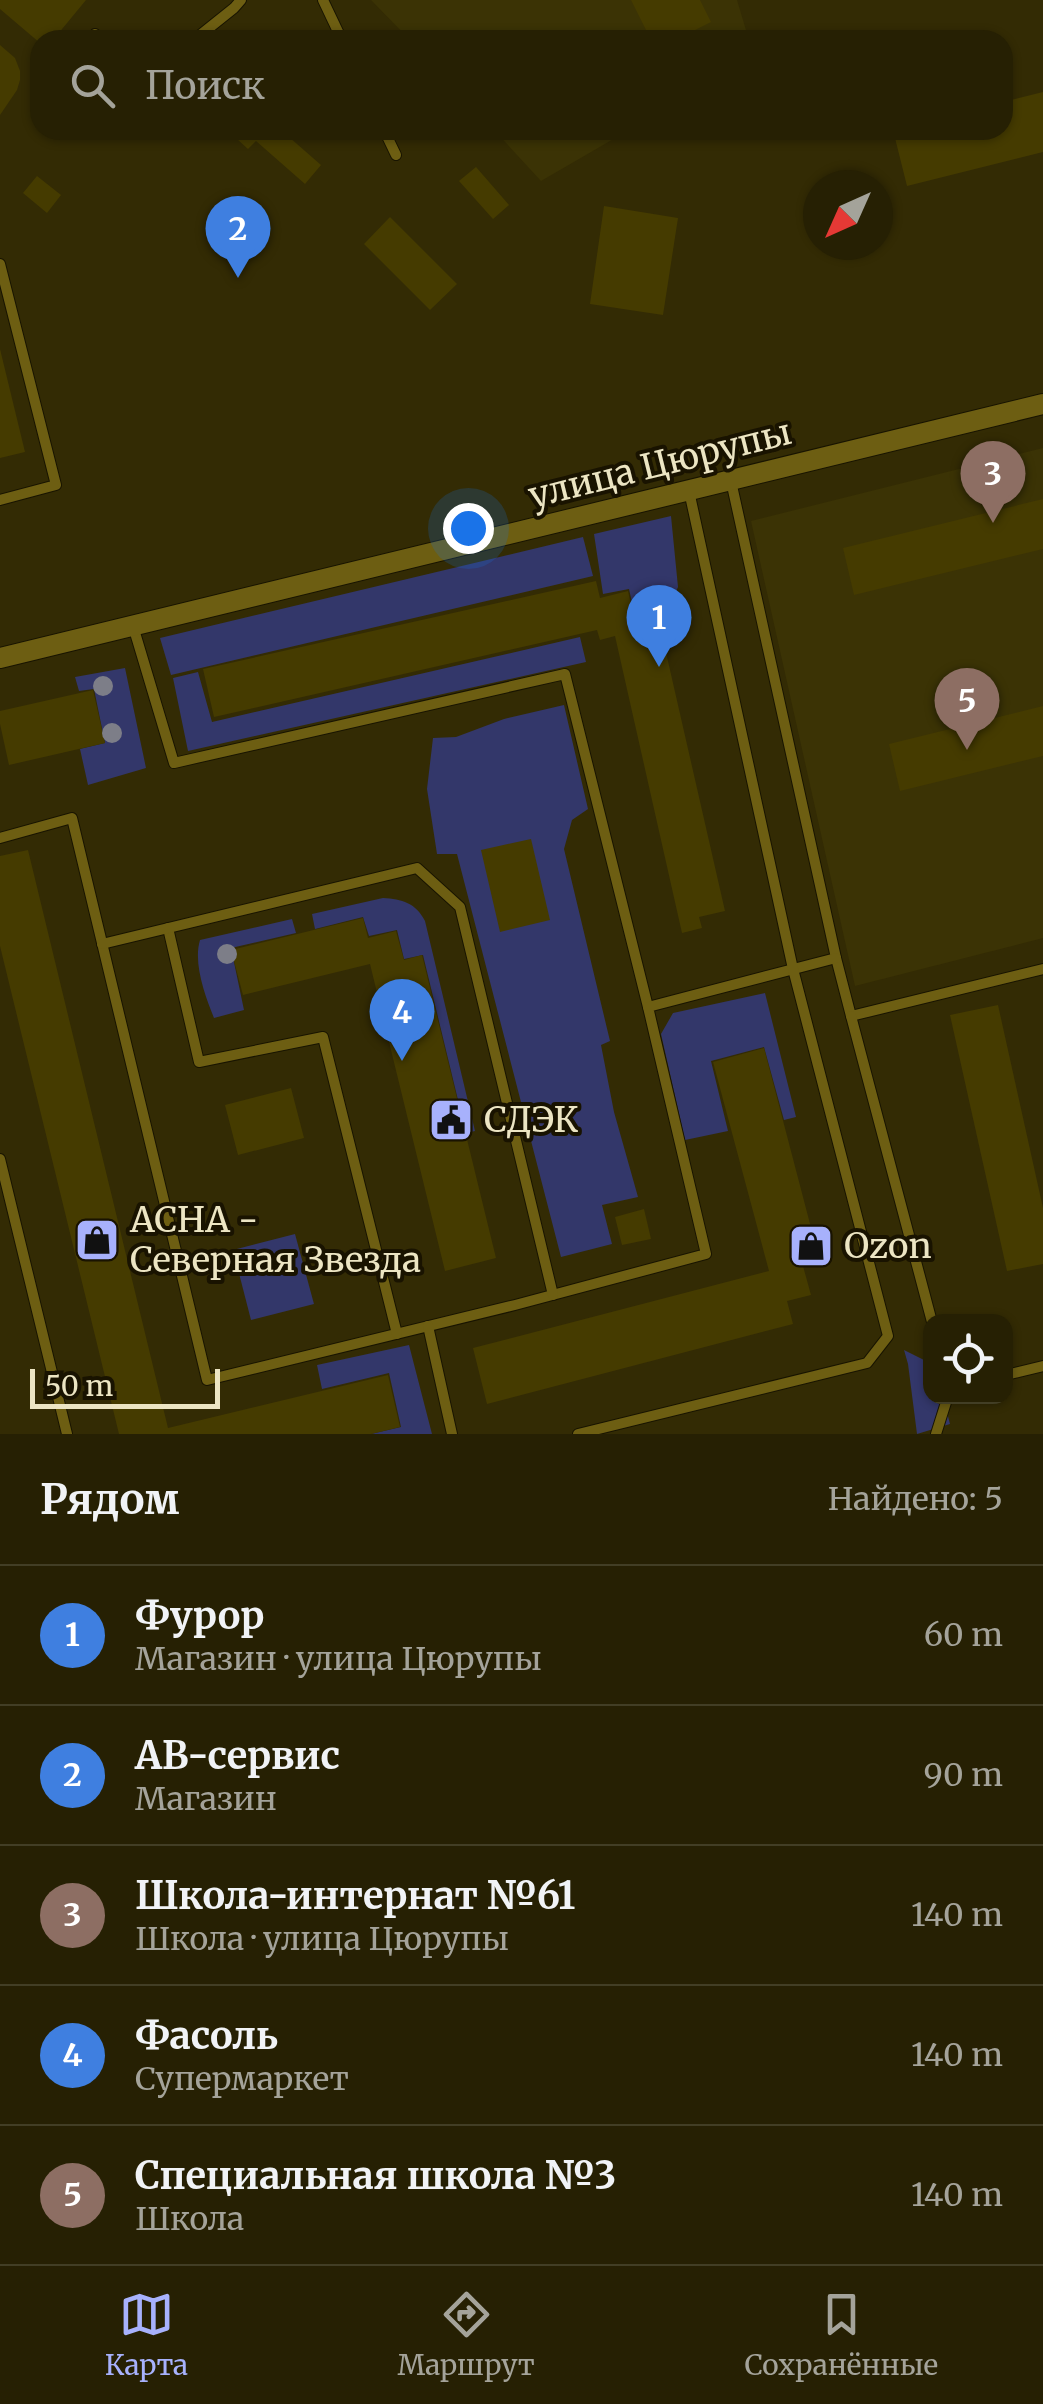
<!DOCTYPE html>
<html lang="ru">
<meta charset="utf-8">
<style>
:root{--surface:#262003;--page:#322d12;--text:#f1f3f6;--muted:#a4a39a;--line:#423e25;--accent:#a7b1fc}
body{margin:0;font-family:Merriweather,serif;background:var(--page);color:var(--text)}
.controls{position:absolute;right:30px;bottom:30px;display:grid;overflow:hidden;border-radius:20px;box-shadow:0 2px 8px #0004}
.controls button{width:90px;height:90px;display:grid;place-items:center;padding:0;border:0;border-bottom:2px solid var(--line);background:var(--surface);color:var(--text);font:50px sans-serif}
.compass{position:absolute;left:803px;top:170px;width:90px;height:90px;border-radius:50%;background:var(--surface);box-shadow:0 2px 8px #0004;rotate:225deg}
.scale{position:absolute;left:30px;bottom:25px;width:190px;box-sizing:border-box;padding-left:10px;border:5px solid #ece5c3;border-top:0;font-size:28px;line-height:35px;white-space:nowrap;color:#ece5c3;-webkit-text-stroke:8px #191300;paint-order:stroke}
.you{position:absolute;left:468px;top:528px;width:35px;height:35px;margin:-25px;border:8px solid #fff;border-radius:50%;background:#1a73e8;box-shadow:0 0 0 15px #1a73e833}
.badge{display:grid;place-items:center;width:65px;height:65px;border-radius:50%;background:var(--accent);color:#fff;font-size:32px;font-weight:700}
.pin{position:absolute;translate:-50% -82px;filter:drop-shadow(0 2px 5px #0008)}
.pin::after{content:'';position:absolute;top:52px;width:35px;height:30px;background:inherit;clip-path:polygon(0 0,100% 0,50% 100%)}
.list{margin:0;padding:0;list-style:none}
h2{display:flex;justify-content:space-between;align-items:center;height:130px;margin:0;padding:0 40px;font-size:42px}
h2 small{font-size:32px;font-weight:400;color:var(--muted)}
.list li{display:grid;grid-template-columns:65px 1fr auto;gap:30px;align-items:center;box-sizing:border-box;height:140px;padding:0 40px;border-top:2px solid var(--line)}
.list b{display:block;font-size:38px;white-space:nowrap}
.list p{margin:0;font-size:32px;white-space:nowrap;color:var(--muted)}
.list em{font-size:32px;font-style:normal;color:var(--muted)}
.icon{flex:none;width:55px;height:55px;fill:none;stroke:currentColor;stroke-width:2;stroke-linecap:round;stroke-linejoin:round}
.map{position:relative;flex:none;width:1043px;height:1434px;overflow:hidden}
.search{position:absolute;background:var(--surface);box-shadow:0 2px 8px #0004;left:30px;right:30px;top:30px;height:110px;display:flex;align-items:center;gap:25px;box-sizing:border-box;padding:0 35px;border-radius:30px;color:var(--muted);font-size:38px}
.sheet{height:830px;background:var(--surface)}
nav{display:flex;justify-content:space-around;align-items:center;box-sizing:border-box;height:140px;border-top:2px solid var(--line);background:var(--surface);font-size:28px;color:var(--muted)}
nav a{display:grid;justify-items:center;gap:5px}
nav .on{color:var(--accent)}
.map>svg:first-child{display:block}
</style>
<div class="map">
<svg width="1043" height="1434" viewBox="0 0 1043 1434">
<rect width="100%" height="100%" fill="#332b04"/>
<g fill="#3b3305">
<path d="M 371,0 L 737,0 L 749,40 L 410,40 Z"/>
<path d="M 494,130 L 629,130 L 541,181 Z"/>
<path d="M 1043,448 L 1043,938 L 855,986 L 751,521 Z"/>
</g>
<g fill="#33376a">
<path d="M 671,516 L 678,587 L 668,610 L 635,616 L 629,589 L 603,594 L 594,534 Z"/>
<path d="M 583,537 L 593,576 L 171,675 L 160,638 Z"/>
<path d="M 580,637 L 586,662 L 188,751 L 173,678 L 198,672 L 212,722 Z"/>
<path d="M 125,668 L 146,768 L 88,785 L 80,749 L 105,743 L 94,689 L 79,691 L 75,677 Z"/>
<path d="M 564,705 L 588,809 L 572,820 L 564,849 L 610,1041 L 601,1045 L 614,1112 L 638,1197 L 602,1205 L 612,1244 L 561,1257 L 457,854 L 437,854 L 427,789 L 433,738 L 456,737 L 504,719 Z"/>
<path d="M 383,898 C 402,899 416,903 425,921 L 475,1131 L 466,1133 L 423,955 L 404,959 L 397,930 L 369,936 L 363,917 L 315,929 L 312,914 Z"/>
<path d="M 292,919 L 296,933 L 231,948 L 244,1010 L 214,1018 C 205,996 193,963 200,940 Z"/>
<path d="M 765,993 L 796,1117 L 784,1120 L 764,1047 L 711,1061 L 728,1131 L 685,1140 L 661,1034 L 673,1013 Z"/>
<path d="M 295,1234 L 314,1304 L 251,1320 L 233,1250 Z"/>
<path d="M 409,1345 L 432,1434 L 371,1434 L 401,1427 L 389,1373 L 322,1389 L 317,1365 Z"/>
<path d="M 904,1350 L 930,1363 L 930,1396 L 943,1397 L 950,1424 L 917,1434 L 908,1364 Z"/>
</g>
<g fill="#453b00">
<path d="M 0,0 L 86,0 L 53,40 L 40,40 L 40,43 L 0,9 Z"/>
<path d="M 631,0 L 700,0 L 711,22 L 675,40 L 651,40 Z"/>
<path d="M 0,45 L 15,58 L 20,71 L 20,80 L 17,90 L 0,115 Z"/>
<path d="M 1043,92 L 1043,152 L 907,186 L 893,130 L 1003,130 L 1003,102 Z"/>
<path d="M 227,130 L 281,130 L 321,165 L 305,184 L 256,141 L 248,149 Z"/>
<path d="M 476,167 L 509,205 L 493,219 L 459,181 Z"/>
<path d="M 37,176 L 61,195 L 47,213 L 23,193 Z"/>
<path d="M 604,206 L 678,218 L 663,315 L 590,304 Z"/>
<path d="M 390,217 L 457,284 L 430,310 L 364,244 Z"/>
<path d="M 0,349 L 25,452 L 0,458 Z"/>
<path d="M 1043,499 L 1043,549 L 854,595 L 843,548 Z"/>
<path d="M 596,581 L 600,598 L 628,591 L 634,618 L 657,613 L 725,911 L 699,917 L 702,928 L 682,933 L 615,636 L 600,640 L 597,630 L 214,717 L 203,669 Z"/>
<path d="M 93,690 L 105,743 L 9,765 L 0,724 L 0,711 Z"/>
<path d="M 1043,706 L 1043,756 L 900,791 L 889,744 Z"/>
<path d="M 531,839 L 550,920 L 500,932 L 481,850 Z"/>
<path d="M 28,850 L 168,1428 L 388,1375 L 400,1427 L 371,1434 L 119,1434 L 0,946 L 0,856 Z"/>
<path d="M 363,918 L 368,938 L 396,931 L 404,960 L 422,955 L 496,1258 L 445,1271 L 370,964 L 243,995 L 231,950 Z"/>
<path d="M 998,1005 L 1043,1208 L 1043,1264 L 1007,1271 L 950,1015 Z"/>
<path d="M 764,1048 L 820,1262 L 803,1266 L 811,1295 L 787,1301 L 793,1324 L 487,1404 L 473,1348 L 769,1271 L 713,1062 Z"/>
<path d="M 291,1088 L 304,1138 L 238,1155 L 225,1105 Z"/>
<path d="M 644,1209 L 651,1239 L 622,1245 L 615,1217 Z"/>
</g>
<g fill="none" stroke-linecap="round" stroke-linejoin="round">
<defs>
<g id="lane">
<path d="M 323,0 L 342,40"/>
<path d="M 95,34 L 103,40"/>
<path d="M 194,40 L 234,8 L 241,0"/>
<path d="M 384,130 L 396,155"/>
<path d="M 0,264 L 56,485 L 0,500"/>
<path d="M 731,481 L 836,958 L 851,1016 L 1043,969"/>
<path d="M 133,626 L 174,763 L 565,674 L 648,1007"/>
<path d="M 0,838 L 72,818 L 207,1380 L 515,1305 L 706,1254 L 648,1007 L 836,958"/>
<path d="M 168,928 L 199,1062 L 323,1037 L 397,1334"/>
<path d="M 102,944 L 417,868 L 460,907 L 553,1295"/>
<path d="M 851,1016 L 932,1322"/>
<path d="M 0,1159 L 67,1434"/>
<path d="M 428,1326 L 452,1434"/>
<path d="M 1006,1375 L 1043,1366"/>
<path d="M 578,1434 L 867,1363 L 888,1336 L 793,969 L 689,491"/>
<path d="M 936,1434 L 948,1396"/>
</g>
<path id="street" d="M 0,658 L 1043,404"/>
</defs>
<use href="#lane" stroke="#181401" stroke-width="12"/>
<use href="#street" stroke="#181401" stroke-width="22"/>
<use href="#lane" stroke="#6d5e12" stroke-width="10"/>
<use href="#street" stroke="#6d5e12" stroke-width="20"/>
</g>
<g fill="#7d7e88">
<circle cx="103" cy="686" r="10"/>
<circle cx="112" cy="733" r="10"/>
<circle cx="227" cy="954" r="10"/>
</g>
<defs>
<symbol id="civic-square" viewBox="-11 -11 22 22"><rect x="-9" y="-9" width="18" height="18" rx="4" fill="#a7b1fc" stroke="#191300"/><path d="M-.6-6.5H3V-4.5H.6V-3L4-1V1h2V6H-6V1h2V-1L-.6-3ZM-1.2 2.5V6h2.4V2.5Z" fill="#111"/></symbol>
<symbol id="shop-square" viewBox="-11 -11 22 22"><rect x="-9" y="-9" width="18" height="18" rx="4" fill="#a7b1fc" stroke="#191300"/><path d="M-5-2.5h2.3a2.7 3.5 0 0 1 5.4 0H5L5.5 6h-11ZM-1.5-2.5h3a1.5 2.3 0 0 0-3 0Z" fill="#111"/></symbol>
</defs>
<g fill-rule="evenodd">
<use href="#civic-square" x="426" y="1095" width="50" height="50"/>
<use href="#shop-square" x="72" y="1215" width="50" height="50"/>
<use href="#shop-square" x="786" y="1221" width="50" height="50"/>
</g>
<g text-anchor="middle" stroke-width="8" stroke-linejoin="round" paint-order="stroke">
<g font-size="35" fill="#ece5c3" stroke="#191300">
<text transform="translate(660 464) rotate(-14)" y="12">улица Цюрупы</text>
</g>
<g font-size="35" fill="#ece5c3" stroke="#191300" text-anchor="start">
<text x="484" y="1132">СДЭК</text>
<text x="130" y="1232">АСНА -<tspan x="130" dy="40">Северная Звезда</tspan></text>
<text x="844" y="1258">Ozon</text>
</g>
</g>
</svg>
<div class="controls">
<button><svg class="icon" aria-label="locate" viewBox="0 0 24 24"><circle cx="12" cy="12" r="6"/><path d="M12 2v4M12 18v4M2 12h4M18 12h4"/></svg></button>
</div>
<svg class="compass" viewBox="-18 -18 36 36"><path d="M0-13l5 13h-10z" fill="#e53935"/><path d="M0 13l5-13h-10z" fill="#a4a39a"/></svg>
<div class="scale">50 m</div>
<div class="you"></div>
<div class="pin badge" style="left:659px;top:667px;background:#3f7fe0">1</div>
<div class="pin badge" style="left:238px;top:278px;background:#3f7fe0">2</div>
<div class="pin badge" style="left:993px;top:523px;background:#8d6e63">3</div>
<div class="pin badge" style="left:402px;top:1061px;background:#3f7fe0">4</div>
<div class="pin badge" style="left:967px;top:750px;background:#8d6e63">5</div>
<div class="search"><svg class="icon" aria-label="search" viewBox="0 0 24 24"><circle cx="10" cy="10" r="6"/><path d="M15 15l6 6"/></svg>Поиск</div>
</div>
<section class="sheet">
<h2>Рядом<small>Найдено: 5</small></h2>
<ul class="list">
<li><span class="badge" style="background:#3f7fe0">1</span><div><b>Фурор</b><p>Магазин · улица Цюрупы</p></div><em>60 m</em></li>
<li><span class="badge" style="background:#3f7fe0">2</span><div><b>АВ-сервис</b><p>Магазин</p></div><em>90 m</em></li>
<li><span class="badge" style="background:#8d6e63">3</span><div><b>Школа-интернат №61</b><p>Школа · улица Цюрупы</p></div><em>140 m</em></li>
<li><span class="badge" style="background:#3f7fe0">4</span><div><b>Фасоль</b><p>Супермаркет</p></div><em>140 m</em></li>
<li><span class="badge" style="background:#8d6e63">5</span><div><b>Специальная школа №3</b><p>Школа</p></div><em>140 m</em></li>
</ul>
</section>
<nav>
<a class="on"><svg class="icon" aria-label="map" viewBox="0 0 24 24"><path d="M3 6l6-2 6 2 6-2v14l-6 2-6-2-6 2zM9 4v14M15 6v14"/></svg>Карта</a>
<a><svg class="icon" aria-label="directions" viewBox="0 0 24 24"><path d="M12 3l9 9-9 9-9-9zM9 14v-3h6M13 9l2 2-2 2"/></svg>Маршрут</a>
<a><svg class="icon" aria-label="saved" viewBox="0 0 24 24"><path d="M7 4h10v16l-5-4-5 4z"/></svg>Сохранённые</a>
</nav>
